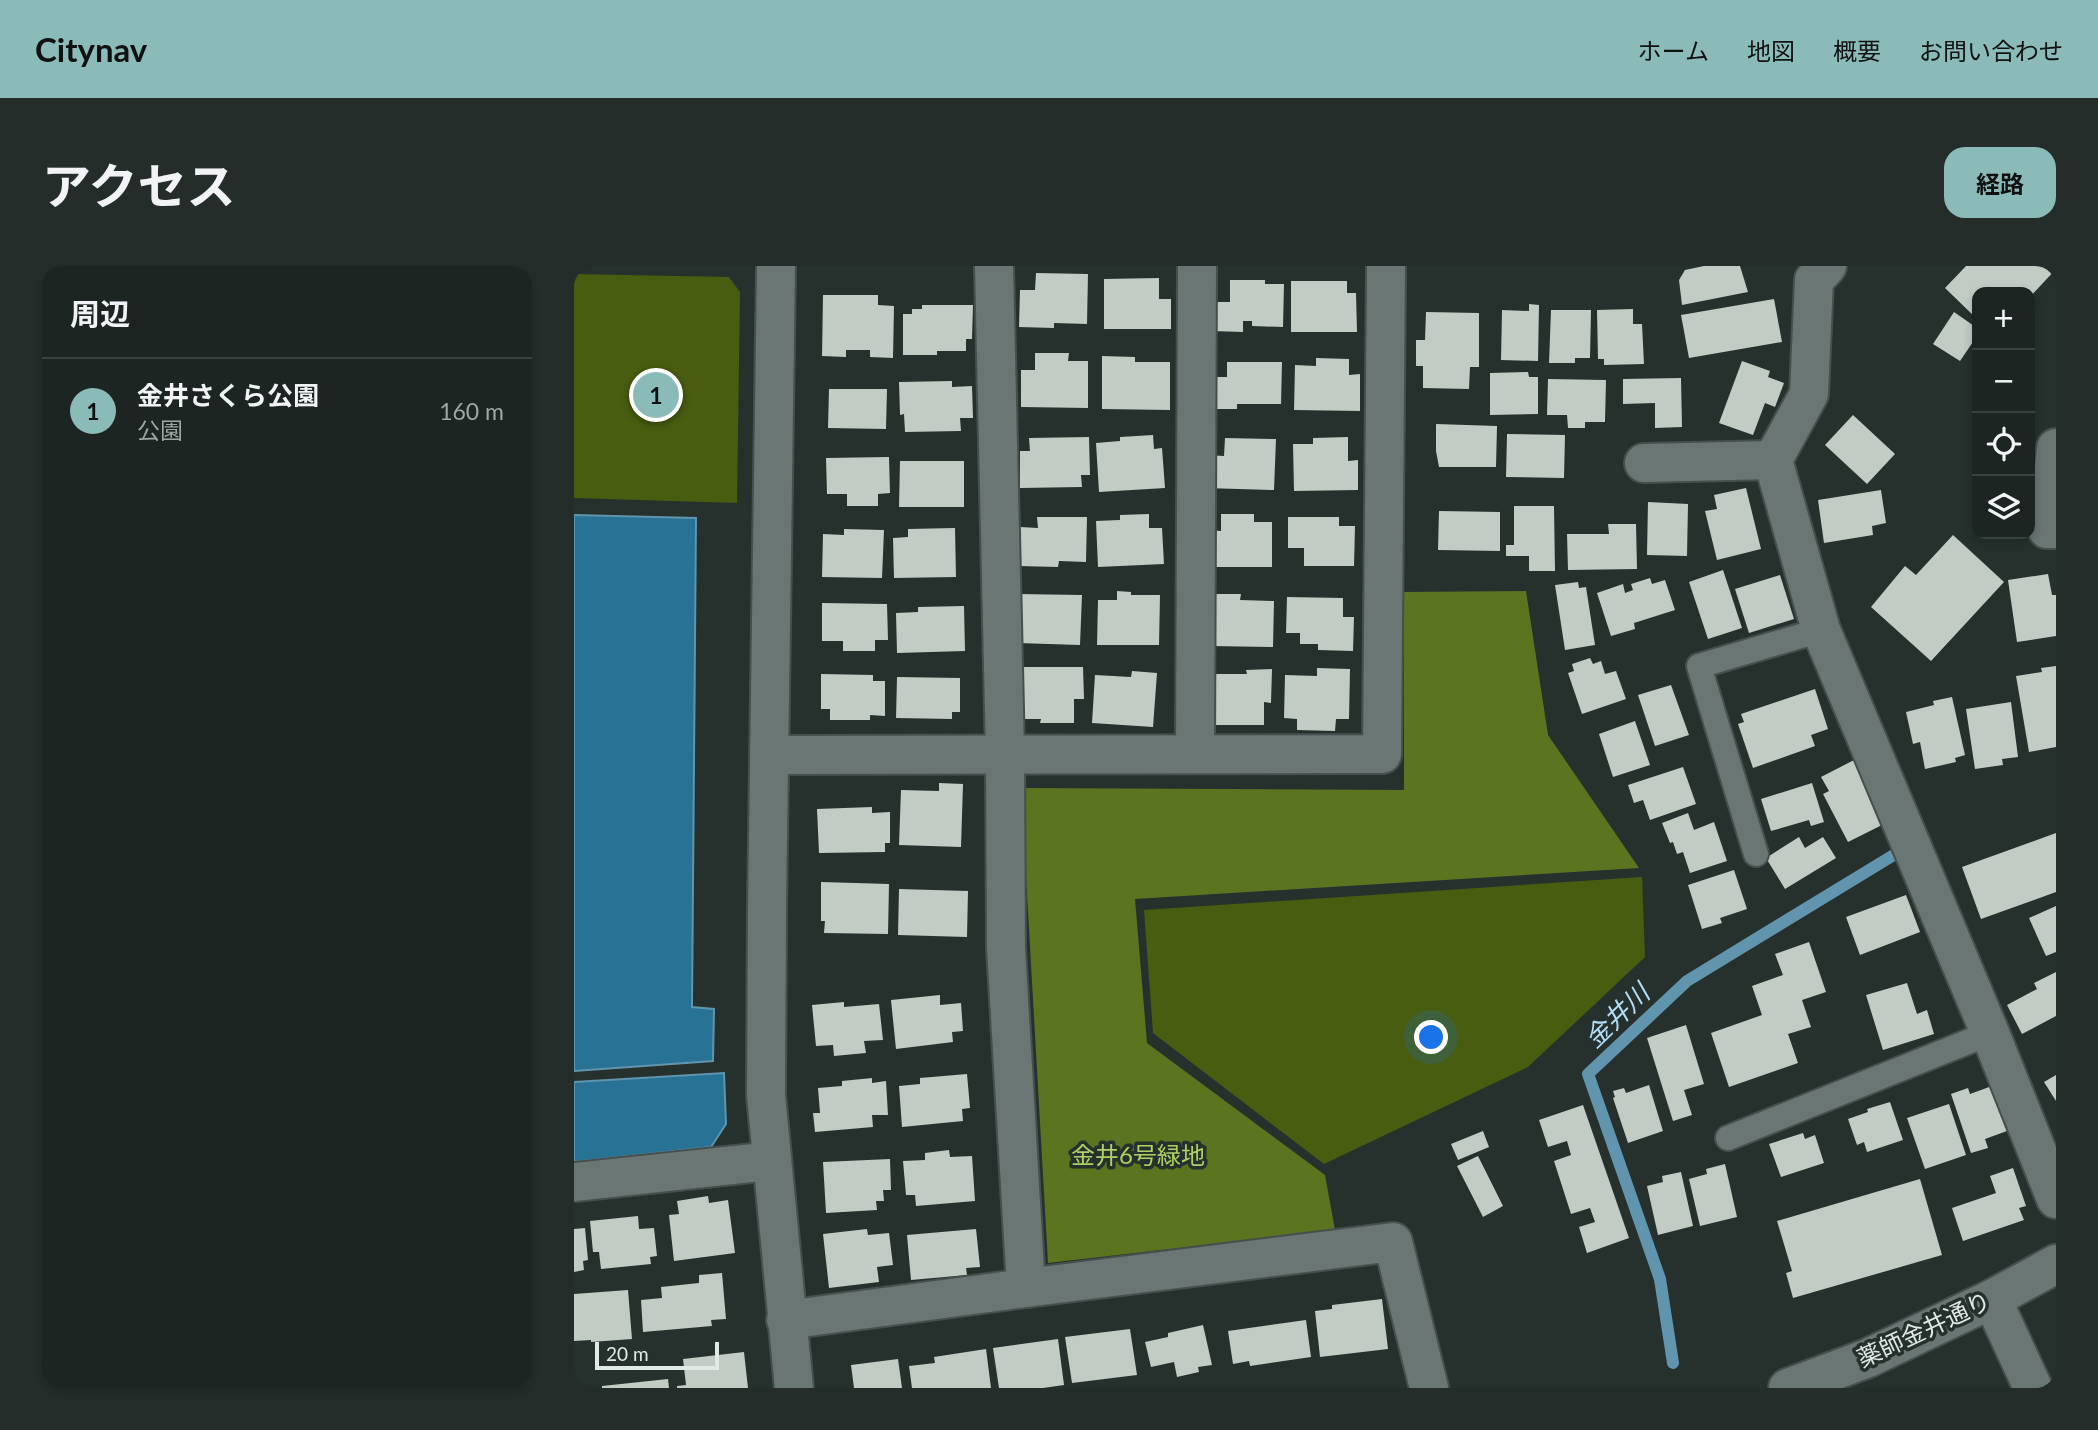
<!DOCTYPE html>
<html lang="ja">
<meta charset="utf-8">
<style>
:root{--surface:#1c2522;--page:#252d2a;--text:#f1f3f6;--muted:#a0a5a5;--line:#3a4240;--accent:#8bbbb9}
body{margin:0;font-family:Lato,"Noto Sans JP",sans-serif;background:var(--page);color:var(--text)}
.controls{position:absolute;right:21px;top:21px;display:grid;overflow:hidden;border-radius:14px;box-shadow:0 4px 10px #0003}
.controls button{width:63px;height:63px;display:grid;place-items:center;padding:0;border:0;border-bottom:2px solid var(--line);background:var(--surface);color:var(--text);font:35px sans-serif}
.scale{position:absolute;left:21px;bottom:18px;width:124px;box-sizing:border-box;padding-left:7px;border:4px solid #e1e8e6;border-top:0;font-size:19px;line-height:24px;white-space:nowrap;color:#e1e8e6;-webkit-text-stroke:5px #26312e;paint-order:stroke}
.you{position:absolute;left:858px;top:772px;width:24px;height:24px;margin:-18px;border:5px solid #fff;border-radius:50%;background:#1a73e8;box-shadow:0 0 0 10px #1a73e833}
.badge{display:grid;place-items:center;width:46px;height:46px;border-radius:50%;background:var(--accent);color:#111;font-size:23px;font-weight:700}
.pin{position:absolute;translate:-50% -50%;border:4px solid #fff;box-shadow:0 2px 7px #0006}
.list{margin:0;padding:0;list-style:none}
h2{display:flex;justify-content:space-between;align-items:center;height:91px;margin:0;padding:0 28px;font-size:30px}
h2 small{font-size:23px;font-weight:400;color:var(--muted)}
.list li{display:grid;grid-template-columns:46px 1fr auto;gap:21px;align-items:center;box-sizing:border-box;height:105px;padding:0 28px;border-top:2px solid var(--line)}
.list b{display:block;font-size:26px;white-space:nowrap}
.list p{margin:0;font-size:23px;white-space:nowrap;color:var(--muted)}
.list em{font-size:23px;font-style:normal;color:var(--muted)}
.icon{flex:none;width:38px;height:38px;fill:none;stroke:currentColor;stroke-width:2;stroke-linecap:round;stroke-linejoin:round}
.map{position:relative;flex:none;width:1482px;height:1122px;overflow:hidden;border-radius:21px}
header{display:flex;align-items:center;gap:42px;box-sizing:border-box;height:98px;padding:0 35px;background:var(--accent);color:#111}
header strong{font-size:33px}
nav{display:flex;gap:38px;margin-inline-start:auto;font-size:24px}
.intro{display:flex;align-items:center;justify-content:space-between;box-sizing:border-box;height:168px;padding:0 42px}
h1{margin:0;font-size:49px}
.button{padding:18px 32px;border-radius:21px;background:var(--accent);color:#111;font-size:24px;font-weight:700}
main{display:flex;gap:42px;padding:0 42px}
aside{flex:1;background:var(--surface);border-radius:21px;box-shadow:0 4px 10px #0003}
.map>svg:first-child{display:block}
</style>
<header>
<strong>Citynav</strong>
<nav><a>ホーム</a><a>地図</a><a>概要</a><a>お問い合わせ</a></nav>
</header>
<div class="intro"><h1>アクセス</h1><a class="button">経路</a></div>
<main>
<aside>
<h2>周辺<small></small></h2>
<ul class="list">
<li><span class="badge">1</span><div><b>金井さくら公園</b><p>公園</p></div><em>160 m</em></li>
</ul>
</aside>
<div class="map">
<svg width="1482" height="1122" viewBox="0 0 1482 1122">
<rect width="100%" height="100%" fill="#26312e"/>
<g fill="#485d10">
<path d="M 0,8 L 155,11 L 166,26 L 163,237 L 0,232 Z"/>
<path d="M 1068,611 L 1071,691 L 954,801 L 750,898 L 579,767 L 570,644 Z"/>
</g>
<path fill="#5b7420" d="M 952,325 L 974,469 L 1065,602 L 561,633 L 573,777 L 751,909 L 761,964 L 474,997 L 447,522 L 830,524 L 830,326 Z"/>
<g fill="#287295" stroke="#6095ad" stroke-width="2">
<path d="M 0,249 L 122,252 L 118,741 L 140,743 L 139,795 L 0,805 Z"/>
<path d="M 150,807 L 152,858 L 137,881 L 0,896 L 0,816 Z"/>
</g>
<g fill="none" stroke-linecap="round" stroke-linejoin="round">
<path stroke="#6095ad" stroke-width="12" d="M 1099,1097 L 1086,1013 L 1014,808 L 1113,715 L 1323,587"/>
</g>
<g fill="#c2ccc4">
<path d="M 1130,0 L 1166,0 L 1174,26 L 1108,39 L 1105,14 L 1111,4 Z"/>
<path d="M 1392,0 L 1482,0 L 1482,3 L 1456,31 L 1456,26 L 1403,26 L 1403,53 L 1371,22 Z"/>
<path d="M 462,7 L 514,8 L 513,58 L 480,57 L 480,62 L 445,61 L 446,24 L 461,24 Z"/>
<path d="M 585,12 L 585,33 L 597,33 L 597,63 L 530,63 L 530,13 Z"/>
<path d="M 656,14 L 691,14 L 691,18 L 710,18 L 709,61 L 678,60 L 678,55 L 669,55 L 669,66 L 638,65 L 639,36 L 656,36 Z"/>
<path d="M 717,15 L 773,15 L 773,27 L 782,27 L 783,66 L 717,66 Z"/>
<path d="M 249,29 L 304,29 L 304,39 L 320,40 L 319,92 L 296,91 L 296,84 L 272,84 L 272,91 L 248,90 Z"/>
<path d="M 1200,33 L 1208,76 L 1115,92 L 1107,49 Z"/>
<path d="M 955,38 L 965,39 L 964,95 L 927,94 L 928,44 L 955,45 Z"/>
<path d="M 348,39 L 399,39 L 398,73 L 392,73 L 392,85 L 363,85 L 363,89 L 329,89 L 329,48 L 338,48 L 338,43 L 348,43 Z"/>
<path d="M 1059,43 L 1059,58 L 1068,58 L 1070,98 L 1030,99 L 1030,93 L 1024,93 L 1023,44 Z"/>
<path d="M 977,44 L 1017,44 L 1016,92 L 1001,92 L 1001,97 L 975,97 Z"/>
<path d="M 852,46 L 905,47 L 905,101 L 896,101 L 895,123 L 849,122 L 849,100 L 842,100 L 842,74 L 851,74 Z"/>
<path d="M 1380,46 L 1403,62 L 1403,70 L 1386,95 L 1359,78 Z"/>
<path d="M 461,87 L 495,87 L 494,95 L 514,95 L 514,142 L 447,141 L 447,104 L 461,104 Z"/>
<path d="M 528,90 L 561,91 L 561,96 L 596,96 L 596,144 L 528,143 Z"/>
<path d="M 742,92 L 775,93 L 775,109 L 786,108 L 786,145 L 720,144 L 721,99 L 742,100 Z"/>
<path d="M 1168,95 L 1196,105 L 1194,111 L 1210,117 L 1201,141 L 1191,137 L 1179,169 L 1145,157 Z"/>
<path d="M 653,96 L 708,96 L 707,138 L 663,138 L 663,143 L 638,143 L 638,111 L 653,111 Z"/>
<path d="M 954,106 L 955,111 L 964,111 L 964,148 L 916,149 L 916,107 Z"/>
<path d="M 1107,112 L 1108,161 L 1081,162 L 1081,137 L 1049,138 L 1049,113 Z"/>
<path d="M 974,113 L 1032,114 L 1031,156 L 1011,156 L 1011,162 L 994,162 L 993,149 L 973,149 Z"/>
<path d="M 378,115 L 378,121 L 398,120 L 399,152 L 386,152 L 387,165 L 331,166 L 330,148 L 326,149 L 325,116 Z"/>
<path d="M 255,123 L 313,123 L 312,163 L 254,162 Z"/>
<path d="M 1279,149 L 1321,188 L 1293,218 L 1251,179 Z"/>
<path d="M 862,158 L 923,160 L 922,201 L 865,201 L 862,185 Z"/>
<path d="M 933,168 L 991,169 L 990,212 L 932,211 Z"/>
<path d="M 579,169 L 580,183 L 588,182 L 591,222 L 525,226 L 522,177 L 546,175 L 546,171 Z"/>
<path d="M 515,171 L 516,209 L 507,209 L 508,221 L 446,222 L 446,185 L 456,185 L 455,172 Z"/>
<path d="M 774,171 L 774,195 L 784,194 L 784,224 L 720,225 L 719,178 L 739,178 L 739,172 Z"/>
<path d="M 651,172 L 702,173 L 700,224 L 631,222 L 632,189 L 650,190 Z"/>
<path d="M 315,191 L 316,227 L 304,228 L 304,240 L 273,240 L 273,228 L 253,228 L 252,192 Z"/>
<path d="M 326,195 L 390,195 L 390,241 L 325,241 Z"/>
<path d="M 1172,222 L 1187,283 L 1143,294 L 1131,245 L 1143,243 L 1140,229 Z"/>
<path d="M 1307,224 L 1312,257 L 1298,260 L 1299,269 L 1250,277 L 1244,234 Z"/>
<path d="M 1074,236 L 1114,238 L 1113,290 L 1073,289 Z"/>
<path d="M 940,240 L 980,240 L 981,305 L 955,305 L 955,290 L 932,290 L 932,279 L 940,279 Z"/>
<path d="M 865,245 L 926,246 L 926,285 L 864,284 Z"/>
<path d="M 575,248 L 575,262 L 588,262 L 590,298 L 524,301 L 522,255 L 546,254 L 546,249 Z"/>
<path d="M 647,248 L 680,248 L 680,256 L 698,256 L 698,301 L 633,301 L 633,264 L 647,265 Z"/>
<path d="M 463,251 L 513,251 L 512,296 L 485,295 L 484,301 L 444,300 L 446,261 L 464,262 Z"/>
<path d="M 714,251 L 765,251 L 765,260 L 781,260 L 780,300 L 730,300 L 730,282 L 714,282 Z"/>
<path d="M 1034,258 L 1062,258 L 1063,303 L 994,304 L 993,268 L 1035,268 Z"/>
<path d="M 381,262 L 382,311 L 320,312 L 319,272 L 334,271 L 334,263 Z"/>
<path d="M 270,263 L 310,264 L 308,312 L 248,311 L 249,268 L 270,269 Z"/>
<path d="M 1379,269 L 1430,316 L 1357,395 L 1297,341 L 1331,300 L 1342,309 Z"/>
<path d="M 1149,304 L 1168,362 L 1134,373 L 1115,316 Z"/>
<path d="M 1474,308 L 1478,329 L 1482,329 L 1482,370 L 1443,376 L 1434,314 Z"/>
<path d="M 1206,309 L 1220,353 L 1175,367 L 1161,323 Z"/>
<path d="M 1076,312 L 1078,318 L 1091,314 L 1101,344 L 1060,357 L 1061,363 L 1037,370 L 1023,327 L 1049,318 L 1051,327 L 1059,324 L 1057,318 Z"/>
<path d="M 1004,316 L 1005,322 L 1012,321 L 1021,379 L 991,384 L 981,319 Z"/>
<path d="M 543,325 L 557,326 L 557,329 L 586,329 L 585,379 L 523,379 L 524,334 L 543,334 Z"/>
<path d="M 444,328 L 508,329 L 506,379 L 443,377 Z"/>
<path d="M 637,328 L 667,328 L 666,334 L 700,335 L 699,381 L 635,380 Z"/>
<path d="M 713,331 L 769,332 L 769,351 L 780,351 L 779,385 L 744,384 L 744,378 L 726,378 L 726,367 L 712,367 Z"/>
<path d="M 248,337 L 313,338 L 314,374 L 301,374 L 301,385 L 269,385 L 269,375 L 248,375 Z"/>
<path d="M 390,340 L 391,385 L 323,387 L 322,347 L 344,346 L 344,341 Z"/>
<path d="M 1016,392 L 1019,398 L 1027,395 L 1031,408 L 1042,405 L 1052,433 L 1008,448 L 994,407 L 1000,405 L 998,398 Z"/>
<path d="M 1482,400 L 1482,481 L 1455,486 L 1442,410 L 1468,406 L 1467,402 Z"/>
<path d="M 444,401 L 509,401 L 510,433 L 500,433 L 500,457 L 466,457 L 467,453 L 444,453 Z"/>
<path d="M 743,402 L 776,403 L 775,453 L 762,453 L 761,465 L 723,464 L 723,453 L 710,452 L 711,409 L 743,410 Z"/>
<path d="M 698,403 L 697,437 L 690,436 L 690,459 L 630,459 L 630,408 L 673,408 L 672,404 Z"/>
<path d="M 558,405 L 583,407 L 579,461 L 518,457 L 521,409 L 557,411 Z"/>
<path d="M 247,408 L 299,409 L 299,415 L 311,415 L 311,450 L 296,449 L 296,454 L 256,454 L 256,443 L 247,443 Z"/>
<path d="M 323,411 L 386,412 L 386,446 L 378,446 L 378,453 L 322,452 Z"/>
<path d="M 1097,419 L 1115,469 L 1081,480 L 1064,429 Z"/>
<path d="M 1241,423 L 1254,463 L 1237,469 L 1241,480 L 1179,502 L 1164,458 L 1170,456 L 1167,448 Z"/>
<path d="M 1378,431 L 1391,489 L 1381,492 L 1382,496 L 1351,503 L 1346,476 L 1339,478 L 1332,446 L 1360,439 L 1359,435 Z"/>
<path d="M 1437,436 L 1444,491 L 1428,493 L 1429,499 L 1401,503 L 1392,443 Z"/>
<path d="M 1061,455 L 1076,499 L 1039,511 L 1025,468 Z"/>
<path d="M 1280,494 L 1312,557 L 1274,576 L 1249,528 L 1255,525 L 1247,511 Z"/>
<path d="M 1109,501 L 1122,538 L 1076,554 L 1069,534 L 1060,537 L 1054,519 Z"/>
<path d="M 365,517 L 389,518 L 387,581 L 325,579 L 327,524 L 365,525 Z"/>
<path d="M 1238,517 L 1250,556 L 1237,560 L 1235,554 L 1197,565 L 1187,533 Z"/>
<path d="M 298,541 L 298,547 L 316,546 L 316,577 L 311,577 L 311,586 L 245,587 L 243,543 Z"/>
<path d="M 1114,547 L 1120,564 L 1140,556 L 1153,595 L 1116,607 L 1109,586 L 1103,588 L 1099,576 L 1096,577 L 1088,557 Z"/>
<path d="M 1482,567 L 1482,626 L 1407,653 L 1388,601 Z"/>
<path d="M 1225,571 L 1231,582 L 1249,571 L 1262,592 L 1211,623 L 1192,592 Z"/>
<path d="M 1160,604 L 1173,643 L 1146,652 L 1148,657 L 1128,663 L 1114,619 Z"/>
<path d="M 247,616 L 315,618 L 314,668 L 250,667 L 251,655 L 247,655 Z"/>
<path d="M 325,623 L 394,625 L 393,671 L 324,669 Z"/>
<path d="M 1332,629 L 1346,666 L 1286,689 L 1272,651 Z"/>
<path d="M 1482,640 L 1482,686 L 1472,690 L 1455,652 Z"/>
<path d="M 1235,676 L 1252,726 L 1228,734 L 1237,761 L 1214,768 L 1224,797 L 1155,821 L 1137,767 L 1188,749 L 1178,720 L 1209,709 L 1201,688 Z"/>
<path d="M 1482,706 L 1482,750 L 1448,768 L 1433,739 L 1463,723 L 1460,717 Z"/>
<path d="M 1333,717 L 1343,748 L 1353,744 L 1360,768 L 1309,784 L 1292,729 Z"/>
<path d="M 366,729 L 366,739 L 387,737 L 389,765 L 378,766 L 379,776 L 322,783 L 317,734 Z"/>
<path d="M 270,736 L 270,741 L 305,738 L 309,774 L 290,775 L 292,787 L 260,790 L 259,779 L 242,780 L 238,739 Z"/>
<path d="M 1112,759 L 1130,818 L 1110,824 L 1118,849 L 1099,855 L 1073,772 Z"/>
<path d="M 393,808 L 396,842 L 388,843 L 389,855 L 328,861 L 325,820 L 346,818 L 346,812 Z"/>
<path d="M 1482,809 L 1482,835 L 1470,816 Z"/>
<path d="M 298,812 L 298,817 L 312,815 L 314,849 L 298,849 L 299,861 L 241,866 L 239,847 L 246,847 L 244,822 L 268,820 L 268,815 Z"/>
<path d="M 1075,819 L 1089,865 L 1054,877 L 1039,832 L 1041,831 L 1039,825 L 1050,822 L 1052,827 Z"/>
<path d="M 1418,820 L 1433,865 L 1411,873 L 1414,882 L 1397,887 L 1377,828 L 1394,822 L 1396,828 Z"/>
<path d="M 1316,836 L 1329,874 L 1293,886 L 1290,876 L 1283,879 L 1274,853 L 1294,846 L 1293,843 Z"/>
<path d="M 1375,838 L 1392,889 L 1351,903 L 1333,852 Z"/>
<path d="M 1009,839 L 1055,972 L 1013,987 L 1005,961 L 1021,956 L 1016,942 L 997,948 L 980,895 L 997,889 L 993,875 L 974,881 L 965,854 Z"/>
<path d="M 909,865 L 915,881 L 884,894 L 877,878 Z"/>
<path d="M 1229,867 L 1231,873 L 1241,869 L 1250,897 L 1207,911 L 1195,878 Z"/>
<path d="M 375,884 L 376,891 L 398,890 L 401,935 L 342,940 L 341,929 L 332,929 L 329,895 L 351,894 L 351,887 Z"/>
<path d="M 904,890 L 929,940 L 909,951 L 883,900 Z"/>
<path d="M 316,893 L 317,924 L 309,924 L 310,935 L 302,935 L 303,944 L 252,947 L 249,896 Z"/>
<path d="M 1151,898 L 1163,951 L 1126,960 L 1115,913 L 1133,908 L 1132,903 Z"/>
<path d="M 1439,902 L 1452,940 L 1445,942 L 1450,954 L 1389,975 L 1378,942 L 1422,927 L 1416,910 Z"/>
<path d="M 1107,906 L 1119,960 L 1084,969 L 1073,920 L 1089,916 L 1088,910 Z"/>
<path d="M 1346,913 L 1368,989 L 1219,1032 L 1212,1007 L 1218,1005 L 1203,955 Z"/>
<path d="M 134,930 L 135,937 L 154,934 L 161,987 L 100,995 L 95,949 L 105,948 L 103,935 Z"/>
<path d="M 64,950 L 65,963 L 80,962 L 83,990 L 76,991 L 77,998 L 27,1003 L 25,986 L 19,986 L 16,955 Z"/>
<path d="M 11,962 L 14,994 L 9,995 L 10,1004 L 0,1006 L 0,963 Z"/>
<path d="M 293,963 L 294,969 L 315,967 L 319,999 L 303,1001 L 305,1016 L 255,1022 L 249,968 Z"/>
<path d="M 402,963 L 406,1001 L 392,1002 L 393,1009 L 337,1014 L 333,969 Z"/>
<path d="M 148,1007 L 152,1053 L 137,1054 L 138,1060 L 69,1066 L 67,1034 L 88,1032 L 87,1021 L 125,1017 L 125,1009 Z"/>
<path d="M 54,1024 L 58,1073 L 17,1076 L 17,1074 L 0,1075 L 0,1028 Z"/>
<path d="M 808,1033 L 814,1083 L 746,1091 L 741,1045 L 758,1043 L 758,1039 Z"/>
<path d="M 732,1054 L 737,1091 L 676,1100 L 675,1095 L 659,1098 L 654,1065 Z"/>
<path d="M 629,1059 L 638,1099 L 624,1101 L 625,1106 L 603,1111 L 600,1096 L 577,1101 L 571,1076 L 594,1071 L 594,1067 Z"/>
<path d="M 556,1063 L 563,1109 L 498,1117 L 491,1071 Z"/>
<path d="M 484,1073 L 490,1119 L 469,1122 L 425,1122 L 419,1082 Z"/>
<path d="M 412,1083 L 417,1122 L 338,1122 L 335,1100 L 361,1097 L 360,1091 Z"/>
<path d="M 170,1086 L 174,1122 L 103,1122 L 103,1120 L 112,1119 L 109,1093 Z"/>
<path d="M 324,1093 L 328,1122 L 280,1122 L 277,1099 Z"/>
<path d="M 94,1113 L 95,1122 L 28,1122 L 28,1120 Z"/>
</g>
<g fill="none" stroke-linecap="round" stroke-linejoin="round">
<defs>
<g id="lane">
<path d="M 1182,588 L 1125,400 L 1247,364"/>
<path d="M 1154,872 L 1416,767"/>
</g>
<g id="street">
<path d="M 420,0 L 431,489 L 432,682 L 452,1022"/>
<path d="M 1253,0 L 1240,14 L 1235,128 L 1199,194 L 1247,364 L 1416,767 L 1482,933"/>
<path d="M 1482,182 L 1473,263 L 1482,263"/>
<path d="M 1070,197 L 1199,194"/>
<path d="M 621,487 L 623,0"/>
<path d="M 196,489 L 808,488 L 812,0"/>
<path d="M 0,916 L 197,895"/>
<path d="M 1418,1033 L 1459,1122"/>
<path d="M 212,1054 L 452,1022 L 819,976 L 855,1122"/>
</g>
<g id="secondary">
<path d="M 202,0 L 193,643 L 192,829 L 220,1122"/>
<path d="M 1214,1122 L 1294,1092 L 1418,1033 L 1482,998"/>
</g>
</defs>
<use href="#lane" stroke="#464f4d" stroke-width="28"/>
<use href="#street" stroke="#464f4d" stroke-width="42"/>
<use href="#secondary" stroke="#464f4d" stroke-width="42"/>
<use href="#lane" stroke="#6a7673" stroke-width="24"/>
<use href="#street" stroke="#6a7673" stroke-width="38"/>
<use href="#secondary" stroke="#6a7673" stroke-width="38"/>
</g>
<g text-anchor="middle" stroke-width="7" stroke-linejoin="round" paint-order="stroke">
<g font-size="24" fill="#aed164" stroke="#26312e">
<text x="564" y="898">金井6号緑地</text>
</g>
<g font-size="24" fill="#e1e8e6" stroke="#26312e">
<text transform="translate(1350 1064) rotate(-25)" y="8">薬師金井通り</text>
</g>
<g font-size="26" font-style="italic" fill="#b2ddf6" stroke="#26312e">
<text transform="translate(1043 750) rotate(-44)" y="9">金井川</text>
</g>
</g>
</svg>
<div class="controls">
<button>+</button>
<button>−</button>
<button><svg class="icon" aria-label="locate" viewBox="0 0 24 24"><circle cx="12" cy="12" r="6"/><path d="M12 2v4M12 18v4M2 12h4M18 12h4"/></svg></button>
<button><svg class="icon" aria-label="layers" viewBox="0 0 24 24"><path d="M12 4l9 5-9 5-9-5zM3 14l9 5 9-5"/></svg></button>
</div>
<div class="scale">20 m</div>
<div class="you"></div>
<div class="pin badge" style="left:82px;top:129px">1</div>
</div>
</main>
